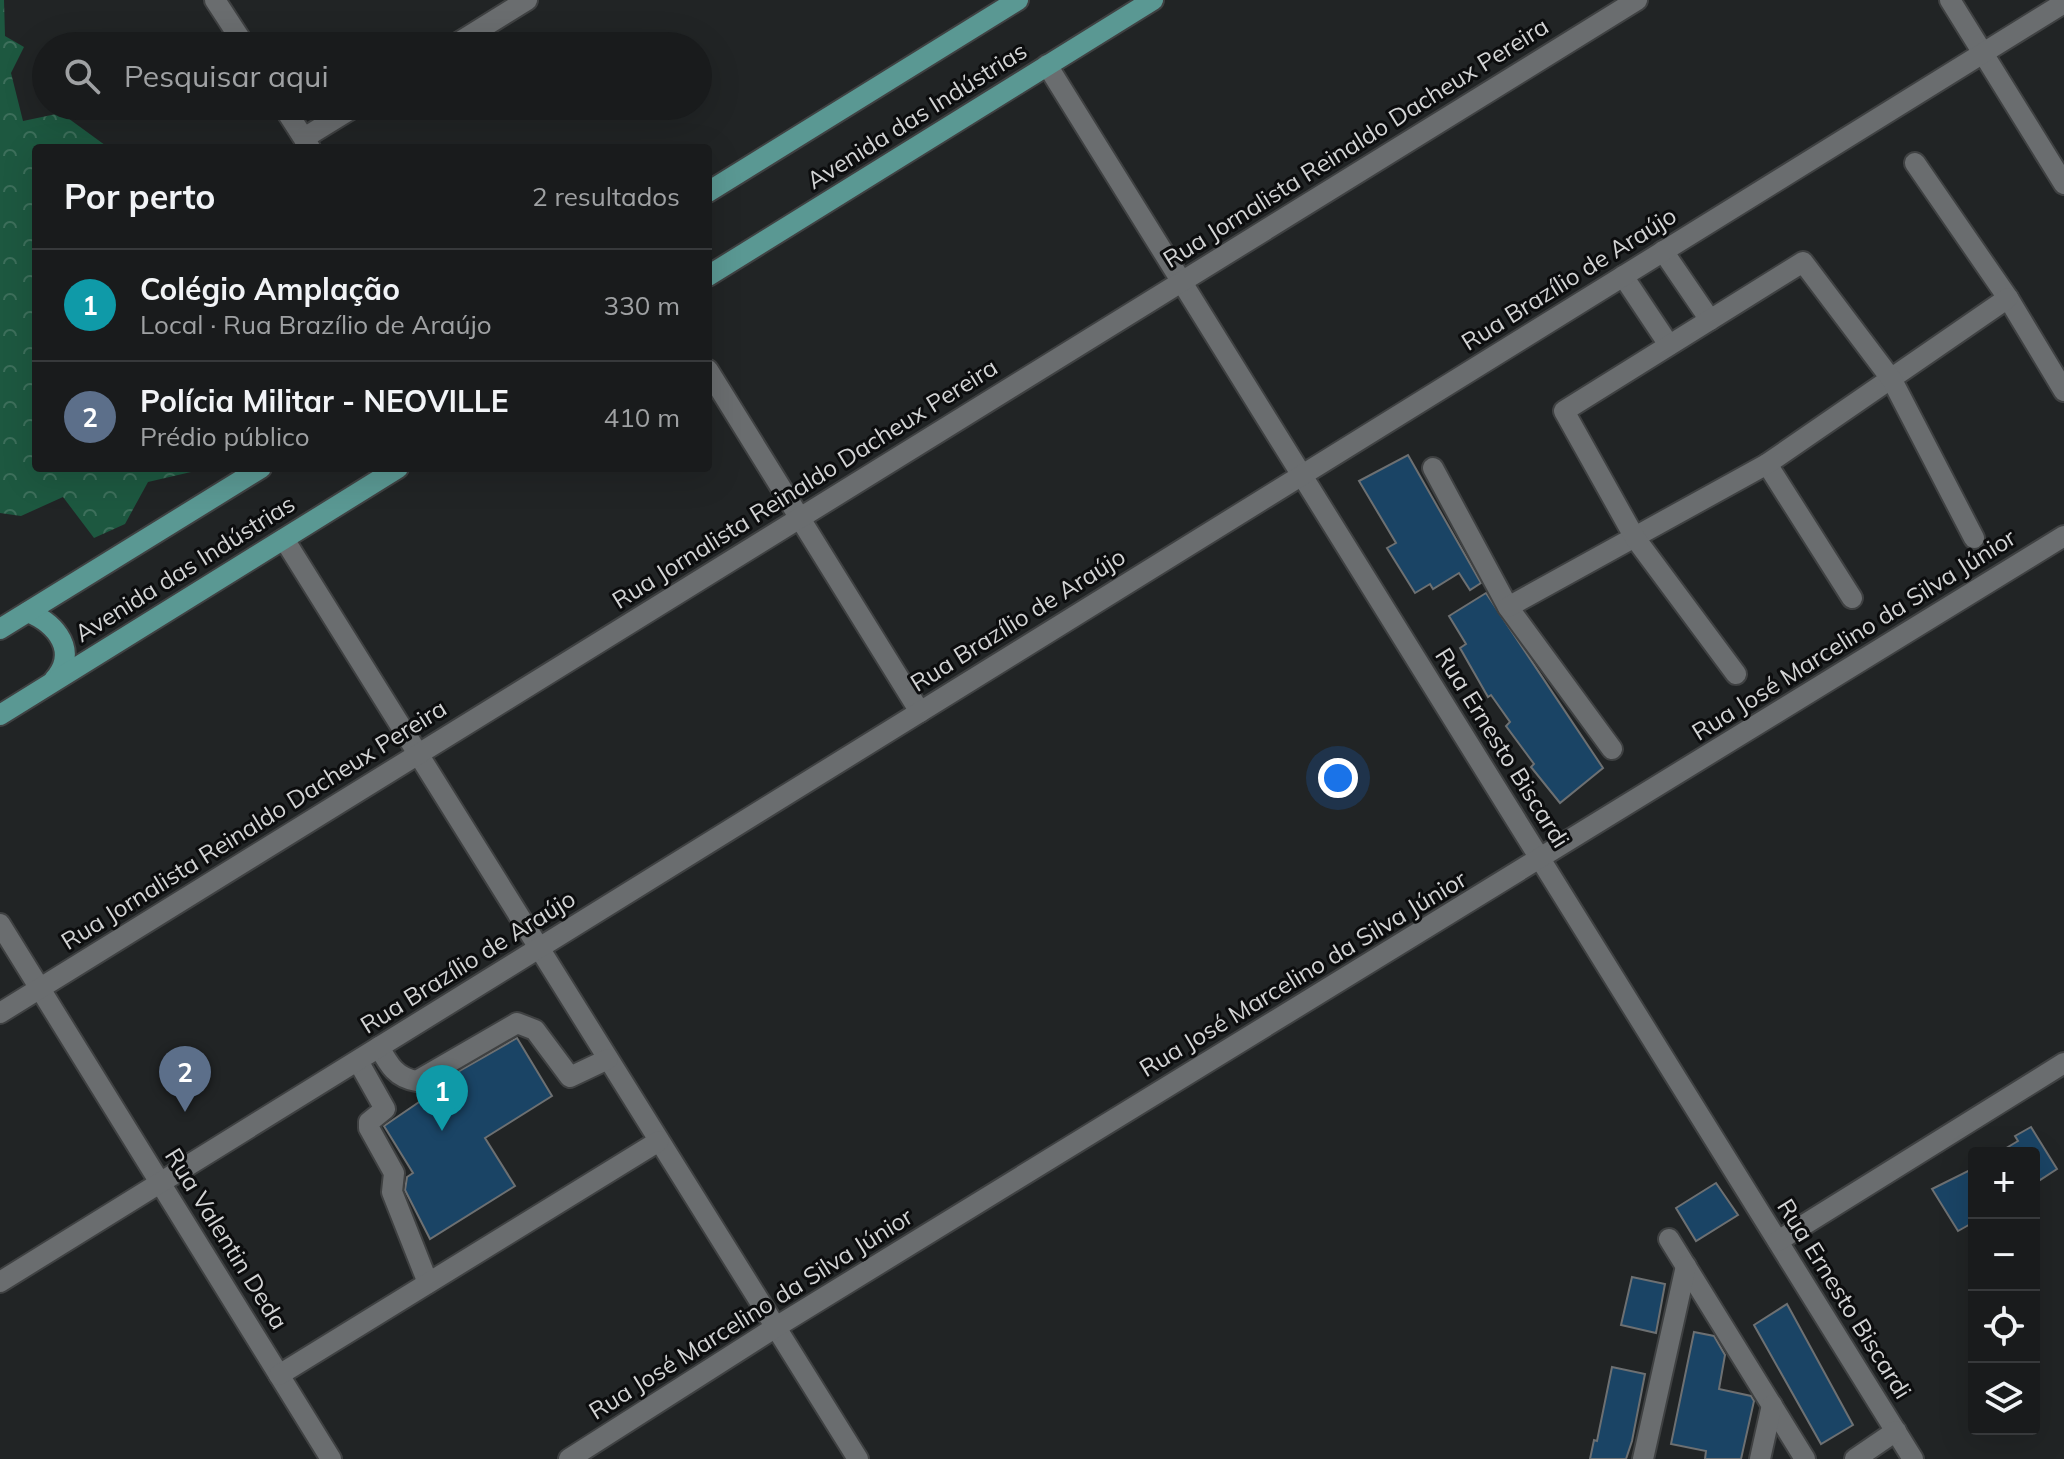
<!DOCTYPE html>
<html lang="pt">
<meta charset="utf-8">
<style>
:root{--surface:#191b1c;--page:#262829;--text:#f1f3f6;--muted:#9fa1a3;--line:#37393b;--accent:#ea580c}
body{margin:0;font-family:Mulish,sans-serif;background:var(--page);color:var(--text)}
.controls{position:absolute;right:24px;bottom:24px;display:grid;overflow:hidden;border-radius:8px;box-shadow:0 8px 32px #0002}
.controls button{width:72px;height:72px;display:grid;place-items:center;padding:0;border:0;border-bottom:2px solid var(--line);background:var(--surface);color:var(--text);font:40px sans-serif}
.you{position:absolute;left:1338px;top:778px;width:28px;height:28px;margin:-20px;border:6px solid #fff;border-radius:50%;background:#1a73e8;box-shadow:0 0 0 12px #1a73e833}
.badge{display:grid;place-items:center;width:52px;height:52px;border-radius:50%;background:var(--accent);color:#fff;font-size:26px;font-weight:700}
.pin{position:absolute;translate:-50% -66px;filter:drop-shadow(0 2px 4px #0008)}
.pin::after{content:'';position:absolute;top:42px;width:28px;height:24px;background:inherit;clip-path:polygon(0 0,100% 0,50% 100%)}
.list{margin:0;padding:0;list-style:none}
h2{display:flex;justify-content:space-between;align-items:center;height:104px;margin:0;padding:0 32px;font-size:34px}
h2 small{font-size:26px;font-weight:400;color:var(--muted)}
.list li{display:grid;grid-template-columns:52px 1fr auto;gap:24px;align-items:center;box-sizing:border-box;height:112px;padding:0 32px;border-top:2px solid var(--line)}
.list b{display:block;font-size:30px;white-space:nowrap}
.list p{margin:0;font-size:26px;white-space:nowrap;color:var(--muted)}
.list em{font-size:26px;font-style:normal;color:var(--muted)}
.icon{flex:none;width:44px;height:44px;fill:none;stroke:currentColor;stroke-width:2;stroke-linecap:round;stroke-linejoin:round}
.map{position:relative;flex:none;width:2064px;height:1459px;overflow:hidden}
.search{position:absolute;background:var(--surface);box-shadow:0 8px 32px #0002;left:32px;top:32px;width:680px;height:88px;display:flex;align-items:center;gap:20px;box-sizing:border-box;padding:0 28px;border-radius:44px;color:var(--muted);font-size:30px}
.panel{position:absolute;background:var(--surface);box-shadow:0 8px 32px #0002;left:32px;top:144px;width:680px;height:328px;border-radius:8px}
.map>svg:first-child{display:block}
</style>
<div class="map">
<svg width="2064" height="1459" viewBox="0 0 2064 1459">
<defs>
<pattern id="forest-crowns" width="20" height="18" patternUnits="userSpaceOnUse" patternTransform="scale(2)"><rect width="20" height="18" fill="#1d5840"/><path d="M2 6a3 3 0 1 1 6 0M12 15a3 3 0 1 1 6 0" fill="none" stroke="#3d6f5b"/></pattern>
</defs>
<rect width="100%" height="100%" fill="#212425"/>
<path fill="url(#forest-crowns)" d="M 0,0 L 4,0 L 5,36 L 24,47 L 11,73 L 23,121 L 61,113 L 109,148 L 36,148 L 36,468 L 193,468 L 191,472 L 148,482 L 125,524 L 94,538 L 63,497 L 21,516 L 0,513 Z"/>
<g fill="#1a4465" stroke="#6d7072" stroke-width="2">
<path d="M 1408,455 L 1481,583 L 1470,590 L 1459,573 L 1433,589 L 1430,584 L 1415,593 L 1387,548 L 1396,543 L 1359,481 Z"/>
<path d="M 1486,593 L 1603,768 L 1560,803 L 1531,767 L 1534,764 L 1506,726 L 1510,722 L 1491,695 L 1488,697 L 1460,648 L 1466,644 L 1449,616 Z"/>
<path d="M 517,1038 L 552,1096 L 485,1138 L 515,1186 L 430,1239 L 405,1190 L 407,1177 L 413,1173 L 384,1126 L 444,1085 L 442,1081 Z"/>
<path d="M 2031,1127 L 2057,1169 L 2040,1180 L 2034,1171 L 2034,1153 L 1998,1153 L 2018,1141 L 2015,1136 Z"/>
<path d="M 1974,1168 L 1974,1222 L 1958,1231 L 1932,1189 Z"/>
<path d="M 1716,1183 L 1738,1215 L 1696,1241 L 1676,1208 Z"/>
<path d="M 1632,1277 L 1665,1284 L 1656,1333 L 1621,1325 Z"/>
<path d="M 1787,1304 L 1853,1425 L 1821,1444 L 1754,1325 Z"/>
<path d="M 1694,1332 L 1714,1336 L 1725,1355 L 1719,1389 L 1751,1396 L 1754,1401 L 1741,1459 L 1705,1459 L 1706,1451 L 1671,1444 Z"/>
<path d="M 1612,1367 L 1645,1374 L 1632,1441 L 1626,1459 L 1590,1459 L 1594,1440 L 1597,1441 Z"/>
</g>
<g fill="none" stroke-linecap="round" stroke-linejoin="round">
<defs>
<g id="minor">
<path d="M 215,0 L 245,46"/>
<path d="M 1950,0 L 2064,184"/>
<path d="M 453,46 L 527,0"/>
<path d="M 1047,65 L 1913,1459"/>
<path d="M 283,106 L 310,148"/>
<path d="M 304,138 L 356,106"/>
<path d="M 1915,163 L 2008,298 L 2064,391"/>
<path d="M 1663,251 L 1710,320"/>
<path d="M 1623,276 L 1669,345"/>
<path d="M 708,370 L 920,712"/>
<path d="M 1767,464 L 1852,598"/>
<path d="M 1433,468 L 1508,607 L 1612,749"/>
<path d="M 284,539 L 858,1459"/>
<path d="M 1508,607 L 1767,464 L 2008,298"/>
<path d="M 1736,674 L 1635,538 L 1564,411 L 1803,262 L 1892,380 L 1974,538"/>
<path d="M 0,924 L 331,1459"/>
<path d="M 0,1013 L 1637,0"/>
<path d="M 379,1047 C 389,1065 396,1078 417,1081 L 517,1023 L 535,1030 L 570,1077 L 608,1059"/>
<path d="M 358,1061 L 385,1109 L 369,1122 L 369,1128 L 394,1173 L 392,1192 L 428,1283"/>
<path d="M 1669,1239 L 1805,1459"/>
<path d="M 1778,1241 L 2064,1063"/>
<path d="M 0,1282 L 2064,3"/>
<path d="M 279,1375 L 659,1141"/>
<path d="M 569,1459 L 776,1327 L 2064,536"/>
<path d="M 1643,1459 L 1686,1266"/>
<path d="M 1760,1459 L 1772,1405"/>
<path d="M 1855,1459 L 1896,1431"/>
</g>
<g id="major">
<path d="M 708,192 L 1018,0"/>
<path d="M 708,276 L 1153,0"/>
<path d="M 28,612 C 57,624 79,652 54,680"/>
<path d="M 0,629 L 261,468"/>
<path d="M 0,715 L 398,468"/>
</g>
</defs>
<use href="#minor" stroke="#3f4142" stroke-width="24"/>
<use href="#major" stroke="#3f4142" stroke-width="24"/>
<use href="#minor" stroke="#6a6d6f" stroke-width="20"/>
<use href="#major" stroke="#5a9893" stroke-width="20"/>
</g>
<g text-anchor="middle" stroke-width="6" stroke-linejoin="round" paint-order="stroke">
<g font-size="24" fill="#d3d4d5" stroke="#0c0d0e">
<text transform="translate(917 116) rotate(-32)" y="8">Avenida das Indústrias</text>
<text transform="translate(1356 143) rotate(-32)" y="8">Rua Jornalista Reinaldo Dacheux Pereira</text>
<text transform="translate(1569 279) rotate(-32)" y="8">Rua Brazílio de Araújo</text>
<text transform="translate(805 484) rotate(-32)" y="8">Rua Jornalista Reinaldo Dacheux Pereira</text>
<text transform="translate(185 569) rotate(-32)" y="8">Avenida das Indústrias</text>
<text transform="translate(1018 620) rotate(-32)" y="8">Rua Brazílio de Araújo</text>
<text transform="translate(1854 635) rotate(-32)" y="8">Rua José Marcelino da Silva Júnior</text>
<text transform="translate(1502 748) rotate(58)" y="8">Rua Ernesto Biscardi</text>
<text transform="translate(254 825) rotate(-32)" y="8">Rua Jornalista Reinaldo Dacheux Pereira</text>
<text transform="translate(468 962) rotate(-32)" y="8">Rua Brazílio de Araújo</text>
<text transform="translate(1303 974) rotate(-31)" y="8">Rua José Marcelino da Silva Júnior</text>
<text transform="translate(226 1239) rotate(58)" y="8">Rua Valentin Deda</text>
<text transform="translate(1844 1299) rotate(58)" y="8">Rua Ernesto Biscardi</text>
<text transform="translate(751 1314) rotate(-32)" y="8">Rua José Marcelino da Silva Júnior</text>
</g>
</g>
</svg>
<div class="controls">
<button>+</button>
<button>−</button>
<button><svg class="icon" aria-label="locate" viewBox="0 0 24 24"><circle cx="12" cy="12" r="6"/><path d="M12 2v4M12 18v4M2 12h4M18 12h4"/></svg></button>
<button><svg class="icon" aria-label="layers" viewBox="0 0 24 24"><path d="M12 4l9 5-9 5-9-5zM3 14l9 5 9-5"/></svg></button>
</div>
<div class="you"></div>
<div class="pin badge" style="left:442px;top:1131px;background:#0f9aa8">1</div>
<div class="pin badge" style="left:185px;top:1112px;background:#5c6f8a">2</div>
<div class="search"><svg class="icon" aria-label="search" viewBox="0 0 24 24"><circle cx="10" cy="10" r="6"/><path d="M15 15l6 6"/></svg>Pesquisar aqui</div>
<section class="panel">
<h2>Por perto<small>2 resultados</small></h2>
<ul class="list">
<li><span class="badge" style="background:#0f9aa8">1</span><div><b>Colégio Amplação</b><p>Local · Rua Brazílio de Araújo</p></div><em>330 m</em></li>
<li><span class="badge" style="background:#5c6f8a">2</span><div><b>Polícia Militar - NEOVILLE</b><p>Prédio público</p></div><em>410 m</em></li>
</ul>
</section>
</div>
